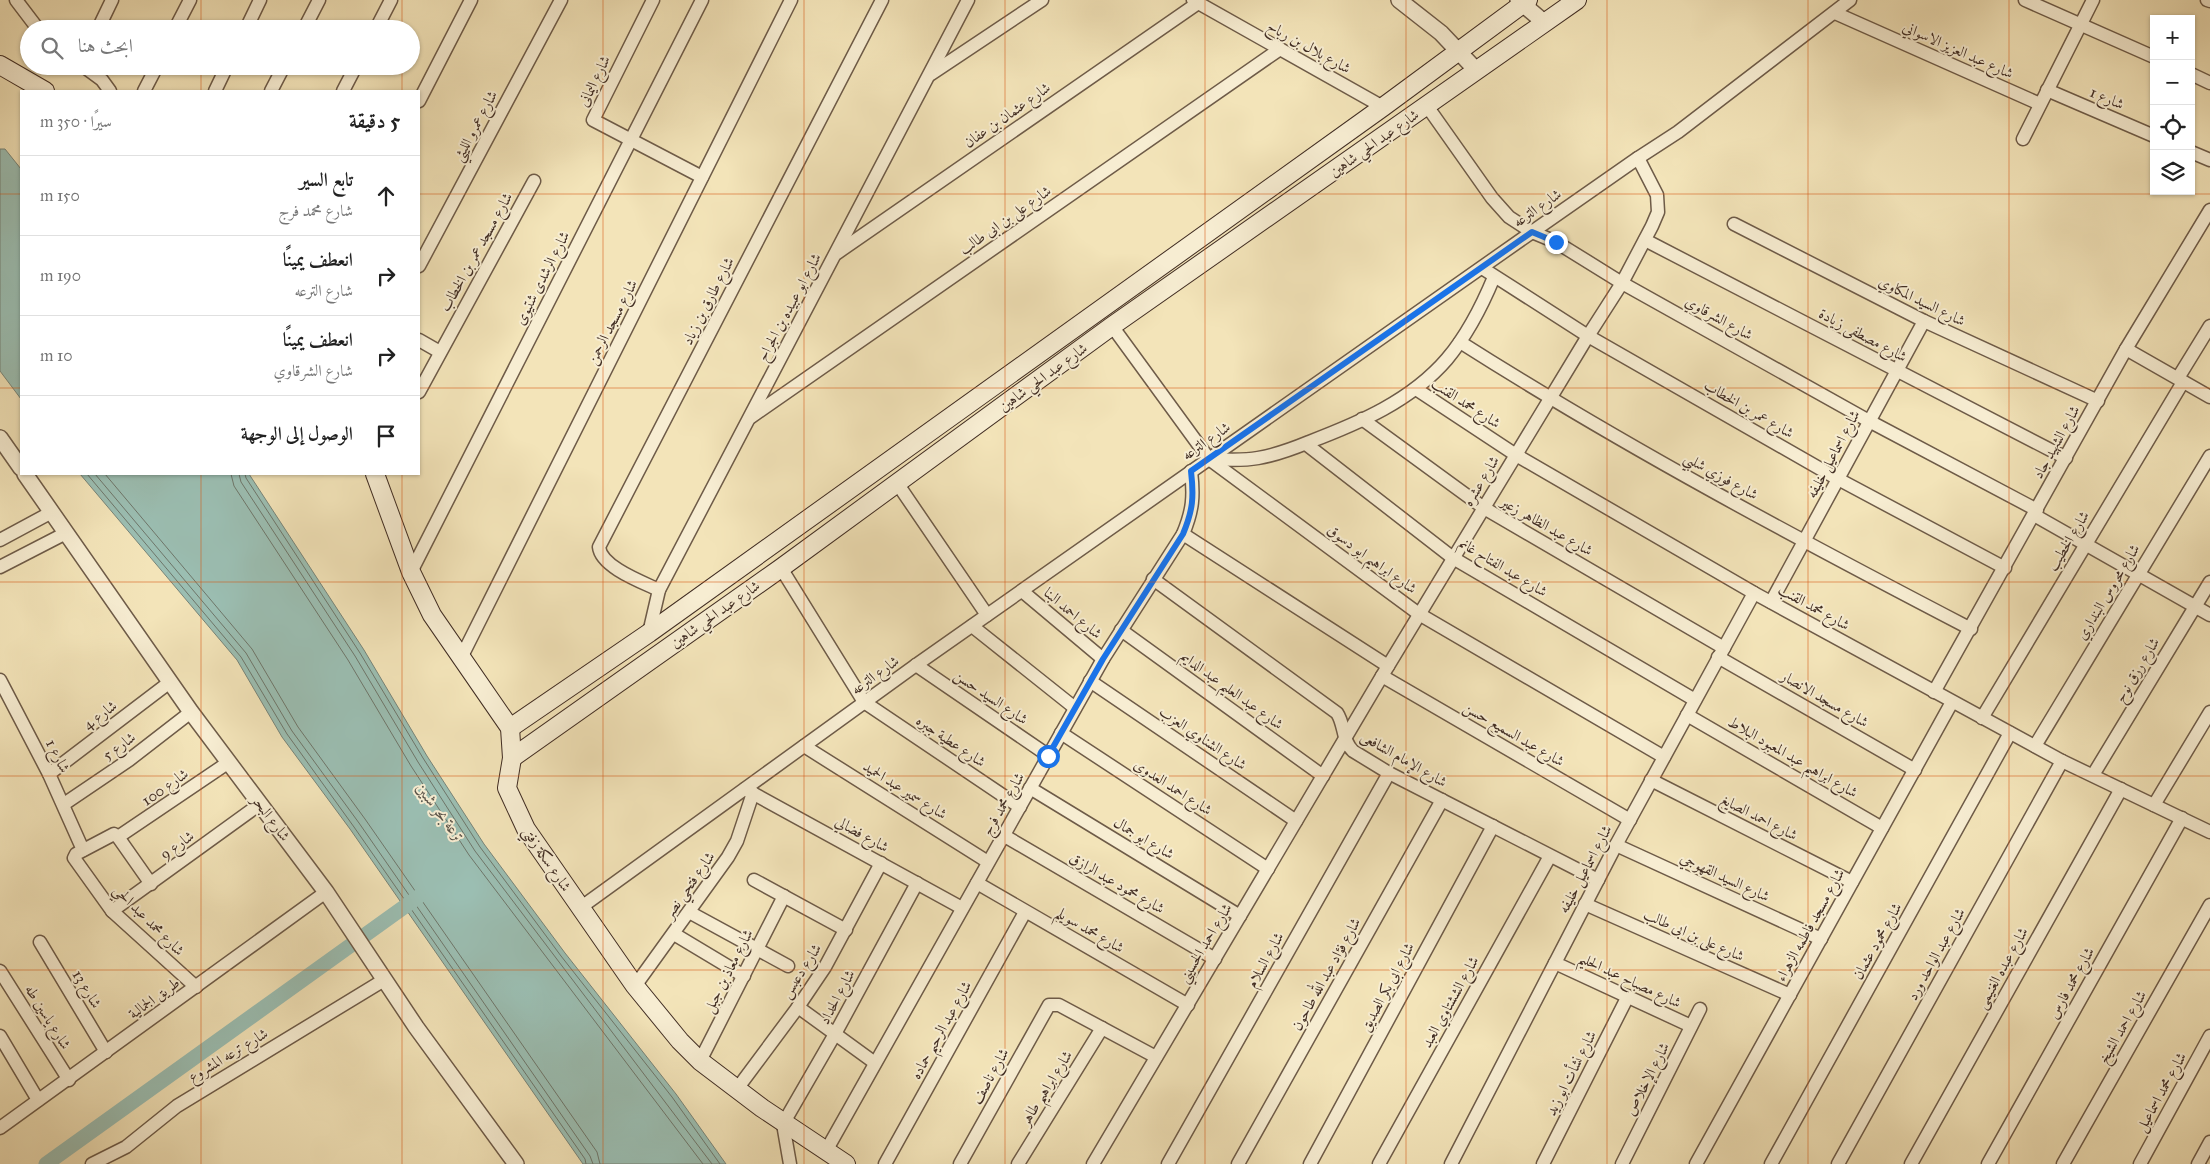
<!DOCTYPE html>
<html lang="ar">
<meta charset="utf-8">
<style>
:root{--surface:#fff;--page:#f6f6f6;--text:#222;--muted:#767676;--line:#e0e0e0}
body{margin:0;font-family:"IM FELL Great Primer",Amiri,serif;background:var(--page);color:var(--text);direction:rtl}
.controls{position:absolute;right:15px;top:15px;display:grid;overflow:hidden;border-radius:0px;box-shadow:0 1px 4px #0004}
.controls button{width:45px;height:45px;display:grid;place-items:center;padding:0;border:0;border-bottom:1px solid var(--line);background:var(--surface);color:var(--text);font:25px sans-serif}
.stop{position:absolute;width:15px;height:15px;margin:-11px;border:4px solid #1a73e8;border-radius:50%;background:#fff}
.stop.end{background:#1a73e8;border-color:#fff;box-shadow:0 1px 5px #0008}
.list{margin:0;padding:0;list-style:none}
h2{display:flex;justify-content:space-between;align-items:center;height:65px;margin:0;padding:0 20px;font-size:21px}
h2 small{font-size:16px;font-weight:400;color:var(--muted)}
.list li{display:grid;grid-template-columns:32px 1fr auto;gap:15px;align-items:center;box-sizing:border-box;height:80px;padding:0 20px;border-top:1px solid var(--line)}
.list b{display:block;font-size:19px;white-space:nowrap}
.list p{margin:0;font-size:16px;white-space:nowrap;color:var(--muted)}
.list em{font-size:16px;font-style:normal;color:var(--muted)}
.icon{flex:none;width:28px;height:28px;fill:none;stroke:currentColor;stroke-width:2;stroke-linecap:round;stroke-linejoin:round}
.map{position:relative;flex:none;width:2210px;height:1164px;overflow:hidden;direction:ltr}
.search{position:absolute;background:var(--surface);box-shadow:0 1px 4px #0004;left:20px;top:20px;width:400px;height:55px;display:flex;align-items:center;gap:12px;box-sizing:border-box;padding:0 18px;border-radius:28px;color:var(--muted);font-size:19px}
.panel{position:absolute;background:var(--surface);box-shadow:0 1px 4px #0004;left:20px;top:90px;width:400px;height:385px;border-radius:0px;direction:rtl}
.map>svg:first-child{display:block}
</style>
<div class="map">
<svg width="2210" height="1164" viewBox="0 0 2210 1164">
<rect width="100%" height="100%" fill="#f3e4b9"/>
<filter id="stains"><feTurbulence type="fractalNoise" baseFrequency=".004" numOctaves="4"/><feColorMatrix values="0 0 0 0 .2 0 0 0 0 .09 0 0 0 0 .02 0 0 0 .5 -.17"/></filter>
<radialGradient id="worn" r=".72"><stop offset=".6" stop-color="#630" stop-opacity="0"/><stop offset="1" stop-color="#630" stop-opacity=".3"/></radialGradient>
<g fill="#9bbeb2" stroke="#778479">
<path d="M 0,149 L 5,149 L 21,169 L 21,399 L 0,371 Z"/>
<path d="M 80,474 L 249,474 L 364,650 L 427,756 L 484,844 L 565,953 L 676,1094 L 726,1164 L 583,1164 L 350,829 L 282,737 L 237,660 Z"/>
</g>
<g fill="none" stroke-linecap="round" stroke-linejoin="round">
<g stroke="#6e766a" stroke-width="1">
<path d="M 87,474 L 241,657 L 287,734 L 354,827 L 585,1159 L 586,1164"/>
<path d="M 95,474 L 246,653 L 292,731 L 359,823 L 590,1156 L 593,1164"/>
<path d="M 105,474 L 252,649 L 298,727 L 365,819 L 597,1152 L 600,1164"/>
<path d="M 231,474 L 234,486 L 348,660 L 411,766 L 469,855 L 703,1164"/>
<path d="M 239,474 L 241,482 L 355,656 L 418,762 L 475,851 L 712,1164"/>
<path d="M 245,474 L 246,478 L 360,653 L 423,758 L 480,847 L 561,956 L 672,1097 L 720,1164"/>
</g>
<path stroke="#9bbeb2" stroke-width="15" d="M 46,1164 L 418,897"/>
<defs>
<g id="minor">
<path d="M 16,0 L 38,29"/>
<path d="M 653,0 L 593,120 L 702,177"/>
<path d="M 1193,0 L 1383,107"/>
<path d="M 2025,0 L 2154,57"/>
<path d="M 2207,0 L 2210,1"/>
<path d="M 1835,13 L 2040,104"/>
<path d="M 98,29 L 112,0"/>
<path d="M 175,29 L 190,0"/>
<path d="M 246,29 L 260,0"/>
<path d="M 304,29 L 319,0"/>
<path d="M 376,29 L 391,0"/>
<path d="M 83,66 L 102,80 L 110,91"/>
<path d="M 931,74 L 1042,0"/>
<path d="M 2191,74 L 2210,83"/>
<path d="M 2047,90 L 2154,136"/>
<path d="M 144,91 L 157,66"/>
<path d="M 215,91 L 227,66"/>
<path d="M 271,91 L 284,66"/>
<path d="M 343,91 L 356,66"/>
<path d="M 419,101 L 471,0"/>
<path d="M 1427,106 L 1492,198 L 1509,217 L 1532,232 L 1556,242 L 1622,283 L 1869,421 L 2037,510"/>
<path d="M 2023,139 L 2093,0"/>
<path d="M 2191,152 L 2210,160"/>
<path d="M 1734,224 L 1924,321 L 2098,401"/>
<path d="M 1645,240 L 2066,458"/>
<path d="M 837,253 L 1198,3"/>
<path d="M 419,266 L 561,0"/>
<path d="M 1482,268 L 1588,336 L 1838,479 L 2005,568"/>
<path d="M 1112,326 L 1209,459 L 1419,614 L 1664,757"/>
<path d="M 419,340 L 440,352"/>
<path d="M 1460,342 C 1625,447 1798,539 1971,629"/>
<path d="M 2126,349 L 2210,397"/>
<path d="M 2178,378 L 2210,326"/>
<path d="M 1416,389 L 1516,455 L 1754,593 L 2062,761 L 2210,832"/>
<path d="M 419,392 L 534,181"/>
<path d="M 751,417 L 1280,49"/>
<path d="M 1362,419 L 1484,508 L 1724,648"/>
<path d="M 1306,444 L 1453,558 L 1695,700"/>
<path d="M 1209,459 C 1225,460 1242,461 1258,458 C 1276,455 1292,449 1309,442 C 1359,423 1411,401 1447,359 C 1468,334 1482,306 1494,277"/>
<path d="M 897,483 L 987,615"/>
<path d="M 2034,515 L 2210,615"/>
<path d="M 1183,534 L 1388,666"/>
<path d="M 0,540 L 52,512"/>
<path d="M 0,567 L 66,533"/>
<path d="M 781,568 L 864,702 L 1020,807"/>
<path d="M 411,572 L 702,0"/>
<path d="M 1153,579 L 1337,713 C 1345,725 1342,741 1353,751 L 1389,773 L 1598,880"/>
<path d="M 659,590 C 642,582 601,567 599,547 L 882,0"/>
<path d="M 1022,591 L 1103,659"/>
<path d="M 1771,602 L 1924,321"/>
<path d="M 972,626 L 1075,708"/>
<path d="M 1121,630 L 1323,776"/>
<path d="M 649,633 L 659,590 L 968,0"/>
<path d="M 1718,657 L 1915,770"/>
<path d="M 461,658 L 791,0"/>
<path d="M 916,665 L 1049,756"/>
<path d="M 1382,676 L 1630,820"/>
<path d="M 0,680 L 49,774 L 83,850"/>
<path d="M 1090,681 L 1296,821"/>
<path d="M 1934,692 L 2126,349 L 2210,210"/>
<path d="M 1687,715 L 1882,828"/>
<path d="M 1982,718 L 2183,382"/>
<path d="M 1061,733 L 1268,869"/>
<path d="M 804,746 L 988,862"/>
<path d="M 2035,746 L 2210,456"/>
<path d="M 49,774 L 170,682"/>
<path d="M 2093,775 L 2210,582"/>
<path d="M 1651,780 L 1852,882"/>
<path d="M 1030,788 L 1240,916"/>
<path d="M 745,789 L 962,908"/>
<path d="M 64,804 L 129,760 L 191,712"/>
<path d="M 2154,805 L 2210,712"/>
<path d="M 1003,835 L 1215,959"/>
<path d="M 118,837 L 229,762"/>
<path d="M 1616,845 L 1821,939"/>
<path d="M 754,880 L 846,930"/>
<path d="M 977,883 L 1188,1005"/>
<path d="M 151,884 L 118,837 L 114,834 L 76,854 L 74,858 L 112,911 L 196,987"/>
<path d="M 1585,904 L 1790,995"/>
<path d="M 580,908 L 916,665 L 1532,232 L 1638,158 L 1678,132 L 1850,0"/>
<path d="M 112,911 L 260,804"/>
<path d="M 689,912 L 788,966"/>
<path d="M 674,934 L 744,976"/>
<path d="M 40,942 L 106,1052"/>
<path d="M 1555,963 L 1691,1026"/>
<path d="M 0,971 L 69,1080"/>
<path d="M 635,986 L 728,857 L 737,841 L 753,793"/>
<path d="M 798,1007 L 875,1063"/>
<path d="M 0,1036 L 38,1100"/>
<path d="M 700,1061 L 784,896"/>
<path d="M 737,1089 L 798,1007 L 825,967 L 881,863"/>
<path d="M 0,1128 L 326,892"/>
<path d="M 826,1151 L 1103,659 L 1183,534 C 1193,510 1194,496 1191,471"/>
<path d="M 92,1164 L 126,1147 L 177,1106 L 384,980"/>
<path d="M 790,1164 L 783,1124 L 835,1034 L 917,883"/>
<path d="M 885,1164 L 1025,912"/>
<path d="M 960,1164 L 1049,1005 L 1059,1005 L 1156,1057"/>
<path d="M 1018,1164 L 1102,1028"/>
<path d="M 1093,1164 L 1382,676 L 1588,336 L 1622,283 L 1652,226 L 1658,212 L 1657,195 L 1638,158"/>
<path d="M 1168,1164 L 1389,773"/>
<path d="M 1238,1164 L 1442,800"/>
<path d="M 1310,1164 L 1493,826"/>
<path d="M 1379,1164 L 1550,856"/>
<path d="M 1451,1164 L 1616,845 L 1754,593"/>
<path d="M 1543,1164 L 1628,996"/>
<path d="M 1622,1164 L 1700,1009"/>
<path d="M 1696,1164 L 1952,702"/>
<path d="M 1771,1164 L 2010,733"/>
<path d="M 1838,1164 L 2062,761"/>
<path d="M 1911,1164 L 2121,789"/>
<path d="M 1988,1164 L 2182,818"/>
<path d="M 2063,1164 L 2210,905"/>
<path d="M 2140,1164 L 2210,1036"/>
<path d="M 2198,1164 L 2210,1142"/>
</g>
<g id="tertiary">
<path d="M 1399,0 L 1441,33 L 1476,70"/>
<path d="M 1518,0 L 1545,23"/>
<path d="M 0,438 L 21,468"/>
<path d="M 25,474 L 191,712 L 326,892 L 416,1027 L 516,1164"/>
</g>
<g id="secondary">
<path d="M 0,65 L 45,91"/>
<path d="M 375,474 L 411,572 L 432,615 L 510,728 L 512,758 L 507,788 L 526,829 L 635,986 L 680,1041 L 700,1061 L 762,1108 L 846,1164"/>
<path d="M 510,728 L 649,633 L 1383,107 L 1528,0"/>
<path d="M 512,758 L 781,568 L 1112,326 L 1577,0"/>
</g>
</defs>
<use href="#minor" stroke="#6e5b48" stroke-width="15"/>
<use href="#tertiary" stroke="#6e5b48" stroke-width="18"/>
<use href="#secondary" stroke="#412d23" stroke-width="20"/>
<use href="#minor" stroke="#f7edd2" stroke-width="12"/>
<use href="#tertiary" stroke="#f7edd2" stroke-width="15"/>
<use href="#secondary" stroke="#f7edd2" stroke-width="18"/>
</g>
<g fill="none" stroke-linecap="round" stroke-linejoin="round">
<path stroke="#1a73e8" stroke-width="6" d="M 1048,756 L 1103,659 L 1183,534 C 1193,510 1194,497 1191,471 L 1532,232 L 1556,242"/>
</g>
<path fill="none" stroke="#d7550e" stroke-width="1" stroke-opacity="0.55" d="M 201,0 L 201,29M 402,0 L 402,29M 603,0 L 603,1164M 804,0 L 804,1164M 1005,0 L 1005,1164M 1205,0 L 1205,1164M 1406,0 L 1406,1164M 1607,0 L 1607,1164M 1808,0 L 1808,1164M 2009,0 L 2009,1164M 201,66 L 201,91M 402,66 L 402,91M 0,194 L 21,194M 419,194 L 2210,194M 0,388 L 21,388M 419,388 L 2210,388M 201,474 L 201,1164M 402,474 L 402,1164M 0,582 L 2210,582M 0,776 L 2210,776M 0,970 L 2210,970"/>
<g text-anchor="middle" stroke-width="4" stroke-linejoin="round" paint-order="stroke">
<g font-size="15" fill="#412d23" stroke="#f7edd2">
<text transform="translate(1309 47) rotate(29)" y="5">شارع بلال بن رباح</text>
<text transform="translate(1958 50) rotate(24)" y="5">شارع عبد العزيز الاسواني</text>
<text transform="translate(594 81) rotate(-64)" y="5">شارع اليمانى</text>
<text transform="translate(2107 98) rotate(23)" y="5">شارع 1</text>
<text transform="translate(1007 115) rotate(-35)" y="5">شارع عثمان بن عفان</text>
<text transform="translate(475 126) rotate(-62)" y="5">شارع عمرو الليثي</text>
<text transform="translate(1374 143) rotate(-35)" y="5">شارع عبد الحي شاهين</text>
<text transform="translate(1537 208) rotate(-35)" y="5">شارع الترعه</text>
<text transform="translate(1005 220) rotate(-35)" y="5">شارع على بن ابى طالب</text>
<text transform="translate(476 252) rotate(-61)" y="5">شارع مسجد عمر بن الخطاب</text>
<text transform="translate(542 278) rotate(-63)" y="5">شارع الرشدى شتيوى</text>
<text transform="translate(708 301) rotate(-63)" y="5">شارع طارق بن زياد</text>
<text transform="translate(1922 301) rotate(26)" y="5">شارع السيد المكاوي</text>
<text transform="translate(789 307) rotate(-62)" y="5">شارع ابو عبيده بن الجراح</text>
<text transform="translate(1719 318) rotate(29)" y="5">شارع الشرقاوي</text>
<text transform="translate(612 322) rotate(-63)" y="5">شارع مسجد الرحمن</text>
<text transform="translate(1863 335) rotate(28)" y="5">شارع مصطفى زيادة</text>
<text transform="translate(1043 377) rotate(-36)" y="5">شارع عبد الحي شاهين</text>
<text transform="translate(1466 403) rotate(33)" y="5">شارع محمد القنب</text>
<text transform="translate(1749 409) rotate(30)" y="5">شارع عمر بن الخطاب</text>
<text transform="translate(1206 441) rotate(-35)" y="5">شارع الترعه</text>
<text transform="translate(2056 442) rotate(-61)" y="5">شارع الشهيد جاد</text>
<text transform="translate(1833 454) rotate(-62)" y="5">شارع اسماعيل خليفه</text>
<text transform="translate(1721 476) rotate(29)" y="5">شارع فوزي شلبي</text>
<text transform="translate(1481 481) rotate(-59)" y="5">شارع عشره</text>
<text transform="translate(1547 526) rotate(30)" y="5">شارع عبد الظاهر زعير</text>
<text transform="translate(2068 541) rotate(-59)" y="5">شارع الخطيب</text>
<text transform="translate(1372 559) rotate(36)" y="5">شارع ابراهيم ابو دسوق</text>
<text transform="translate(1503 567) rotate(31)" y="5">شارع عبد الفتاح غانم</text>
<text transform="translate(2108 592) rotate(-59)" y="5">شارع محروس البنداري</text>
<text transform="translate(1814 607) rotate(29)" y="5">شارع محمد القنب</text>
<text transform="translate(1073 613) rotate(40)" y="5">شارع احمد البنا</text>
<text transform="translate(715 614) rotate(-35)" y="5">شارع عبد الحي شاهين</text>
<text transform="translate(2137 670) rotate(-59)" y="5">شارع رزق نوح</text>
<text transform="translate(875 675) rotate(-36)" y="5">شارع الترعه</text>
<text transform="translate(1232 690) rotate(36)" y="5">شارع عبد العليم عبد الدايم</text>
<text transform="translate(991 697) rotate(34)" y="5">شارع السيد حسن</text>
<text transform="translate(1825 699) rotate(30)" y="5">شارع مسجد الانصار</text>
<text transform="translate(100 715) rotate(-37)" y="5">شارع 4</text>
<text transform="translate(1514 734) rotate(30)" y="5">شارع عبد السميع حسن</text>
<text transform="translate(1203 738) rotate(34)" y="5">شارع الشناوي العزب</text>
<text transform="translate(951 741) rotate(34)" y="5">شارع عطية جبره</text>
<text transform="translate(119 746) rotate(-36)" y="5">شارع 5</text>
<text transform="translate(58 756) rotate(63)" y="5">شارع 1</text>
<text transform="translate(1793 757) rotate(30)" y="5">شارع ابراهيم عبد المعبود البلاط</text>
<text transform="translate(1404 759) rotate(30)" y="5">شارع الإمام الشافعى</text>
<text transform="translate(165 787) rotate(-35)" y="5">شارع 100</text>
<text transform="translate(1173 787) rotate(33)" y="5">شارع احمد العدوى</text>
<text transform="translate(905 790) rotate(32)" y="5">شارع سمير عبد الحميد</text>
<text transform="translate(1003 804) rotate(-60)" y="5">شارع محمد فرج</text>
<text transform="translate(1759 817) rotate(27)" y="5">شارع احمد الصايغ</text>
<text transform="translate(271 818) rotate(53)" y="5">شارع البحر</text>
<text transform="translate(862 834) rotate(29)" y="5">شارع فضالي</text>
<text transform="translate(1144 838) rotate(31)" y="5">شارع ابو جمال</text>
<text transform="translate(177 845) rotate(-36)" y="5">شارع 9</text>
<text transform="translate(547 859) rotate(56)" y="5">شارع سكة زفتي</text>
<text transform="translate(1585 869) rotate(-62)" y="5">شارع اسماعيل خليفه</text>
<text transform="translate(1725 877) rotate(25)" y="5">شارع السيد القهوجي</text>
<text transform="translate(1117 883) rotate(30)" y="5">شارع محمود عبد الرازق</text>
<text transform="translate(689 885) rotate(-55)" y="5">شارع فتحي نصر</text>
<text transform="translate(149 920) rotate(45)" y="5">شارع محمد عبد الحي</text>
<text transform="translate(1810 925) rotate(-61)" y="5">شارع مسجد فاطمه الزهراء</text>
<text transform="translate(1090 930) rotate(30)" y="5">شارع محمد سويلم</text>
<text transform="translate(1694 935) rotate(24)" y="5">شارع على بن ابى طالب</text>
<text transform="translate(1877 941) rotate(-61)" y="5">شارع محمود عثمان</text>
<text transform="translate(1205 943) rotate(-59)" y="5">شارع احمد الحسيني</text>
<text transform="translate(1936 954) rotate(-61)" y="5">شارع عبد الواحد ورد</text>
<text transform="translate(1265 960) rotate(-61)" y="5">شارع السلام</text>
<text transform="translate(2002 968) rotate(-61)" y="5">شارع عبده الغنيمى</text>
<text transform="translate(728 971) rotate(-63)" y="5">شارع معاذ بن جبل</text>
<text transform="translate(801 971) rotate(-57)" y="5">شارع دعبس</text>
<text transform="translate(1326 974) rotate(-61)" y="5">شارع فؤاد عبد الله طاحون</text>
<text transform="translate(1630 980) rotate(25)" y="5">شارع مصباح عبد الحليم</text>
<text transform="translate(2071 983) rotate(-61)" y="5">شارع محمد فارس</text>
<text transform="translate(1387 987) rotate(-62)" y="5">شارع ابى بكر الصديق</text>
<text transform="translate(87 989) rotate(59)" y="5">شارع 13</text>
<text transform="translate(837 997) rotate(-62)" y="5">شارع الحداد</text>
<text transform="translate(154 998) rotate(-36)" y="5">طريق الجمالية</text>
<text transform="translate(1450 1002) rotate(-61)" y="5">شارع الششتاوي العبد</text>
<text transform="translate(48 1017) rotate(58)" y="5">شارع ياسين طه</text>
<text transform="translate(2122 1027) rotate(-60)" y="5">شارع احمد الشيخ</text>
<text transform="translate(941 1030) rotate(-61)" y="5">شارع عبد الرحيم حماده</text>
<text transform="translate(228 1055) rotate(-31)" y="5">شارع ترعه المشروع</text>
<text transform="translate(1571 1073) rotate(-63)" y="5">شارع نشأت ابو زيد</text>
<text transform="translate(990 1076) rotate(-61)" y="5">شارع ناصف</text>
<text transform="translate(1647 1079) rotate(-63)" y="5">شارع الإخلاص</text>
<text transform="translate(1046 1088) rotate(-58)" y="5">شارع ابراهيم طاهر</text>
<text transform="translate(2161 1092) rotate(-61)" y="5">شارع محمد اسماعيل</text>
</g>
<g font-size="16" font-style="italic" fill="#585147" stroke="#f7edd2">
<text transform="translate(441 812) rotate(53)" y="6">ترعة بحر شبين</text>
</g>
</g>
<rect width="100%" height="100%" filter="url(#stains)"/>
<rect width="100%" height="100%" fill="url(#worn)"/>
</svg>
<div class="controls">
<button>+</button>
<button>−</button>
<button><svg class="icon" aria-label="locate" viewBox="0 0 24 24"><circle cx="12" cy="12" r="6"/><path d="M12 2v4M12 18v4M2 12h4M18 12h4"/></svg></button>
<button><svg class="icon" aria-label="layers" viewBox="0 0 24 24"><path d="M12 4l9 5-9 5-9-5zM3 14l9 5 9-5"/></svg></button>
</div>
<div class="stop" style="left:1048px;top:756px"></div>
<div class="stop end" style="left:1556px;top:242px"></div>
<div class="search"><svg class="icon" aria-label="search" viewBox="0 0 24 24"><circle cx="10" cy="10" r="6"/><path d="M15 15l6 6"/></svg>ابحث هنا</div>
<section class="panel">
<h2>5 دقيقة<small>سيرًا · 350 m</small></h2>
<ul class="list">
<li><svg class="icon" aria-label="ahead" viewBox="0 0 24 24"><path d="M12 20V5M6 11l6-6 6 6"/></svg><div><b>تابع السير</b><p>شارع محمد فرج</p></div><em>150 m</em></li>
<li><svg class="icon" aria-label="right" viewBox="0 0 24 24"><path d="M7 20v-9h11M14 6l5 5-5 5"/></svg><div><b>انعطف يمينًا</b><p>شارع الترعه</p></div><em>190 m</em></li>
<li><svg class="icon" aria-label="right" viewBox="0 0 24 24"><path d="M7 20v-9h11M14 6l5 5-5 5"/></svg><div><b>انعطف يمينًا</b><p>شارع الشرقاوي</p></div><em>10 m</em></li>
<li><svg class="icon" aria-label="arrive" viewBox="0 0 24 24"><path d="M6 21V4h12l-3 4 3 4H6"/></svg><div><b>الوصول إلى الوجهة</b></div></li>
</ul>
</section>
</div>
